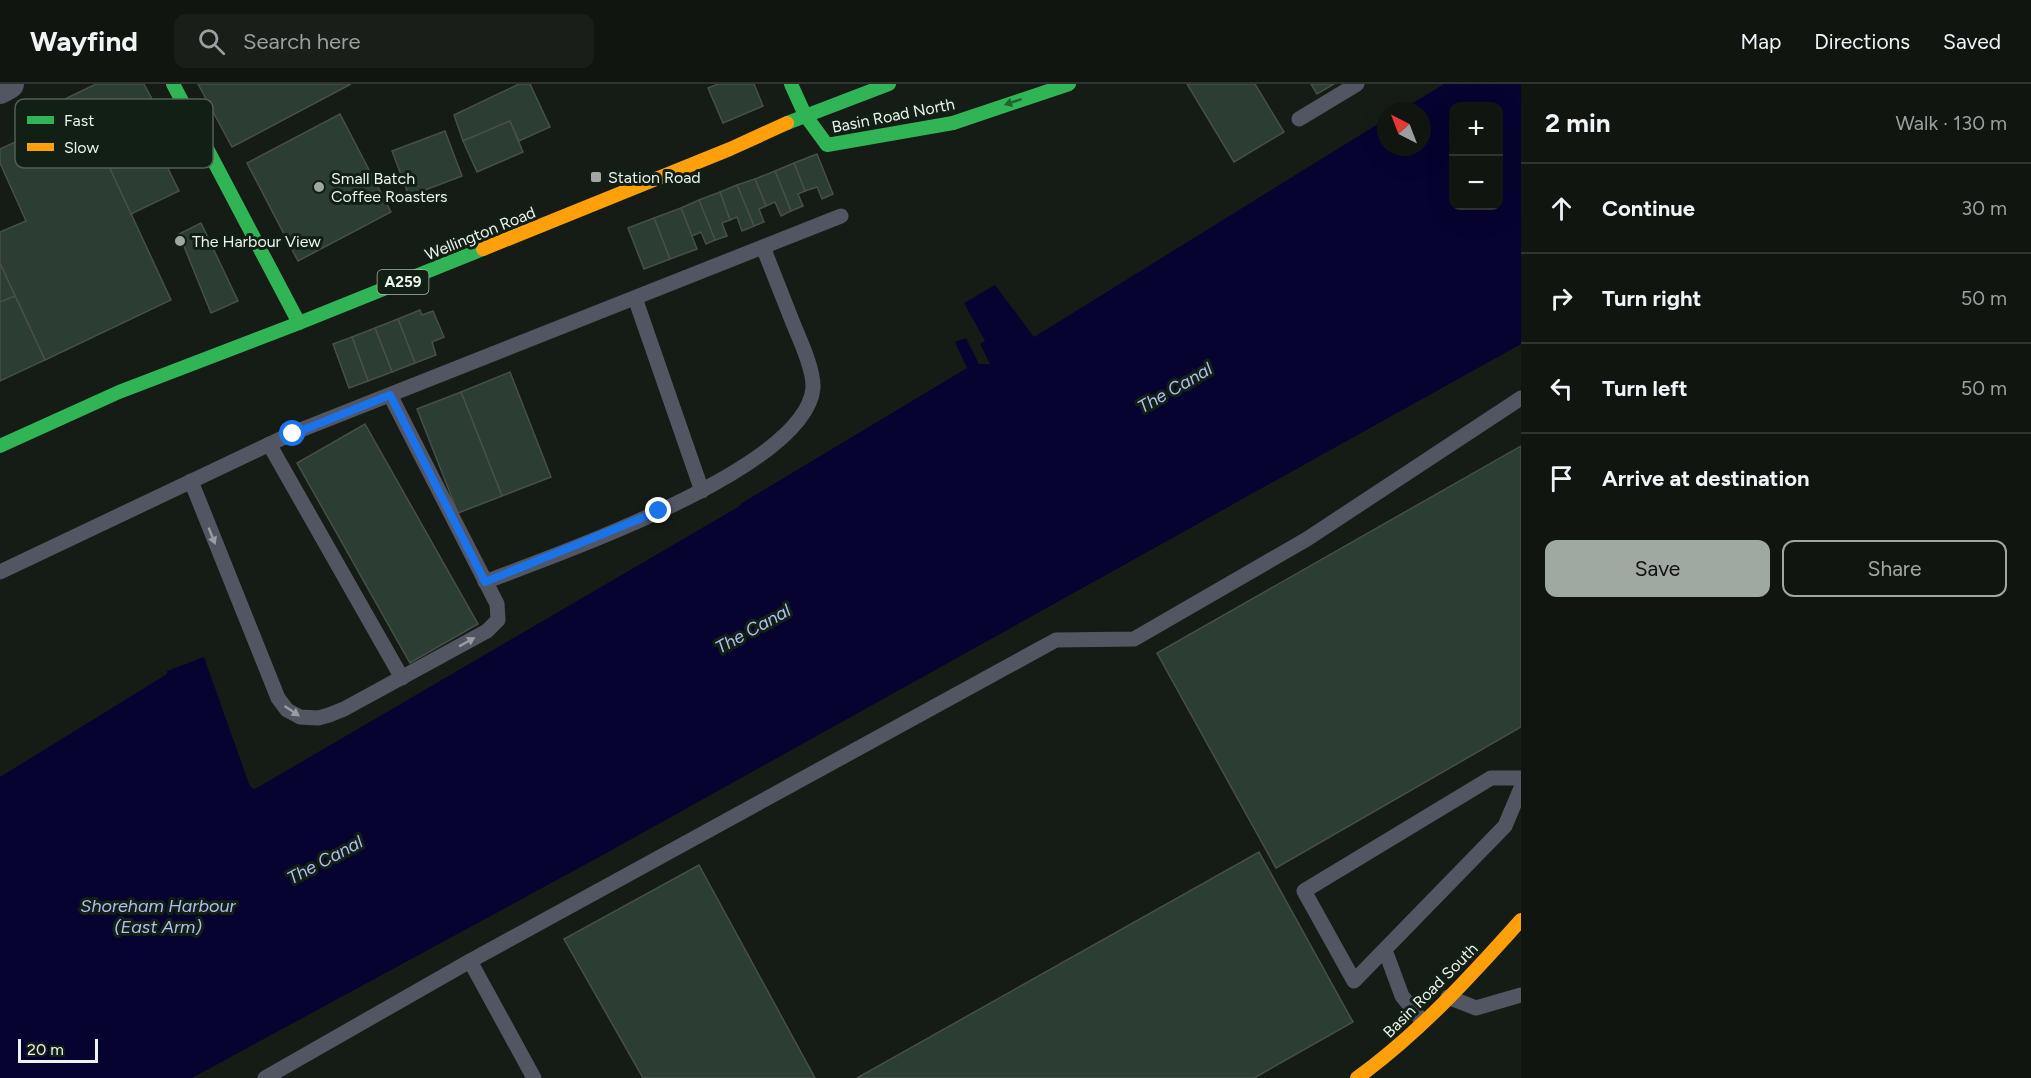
<!DOCTYPE html>
<meta charset="utf-8">
<style>
:root{--surface:#101510;--page:#191e19;--text:#f1f3f6;--muted:#9c9f9f;--line:#303430;--accent:#a0a8a2}
body{margin:0;font-family:Figtree,sans-serif;background:var(--page);color:var(--text)}
.controls{position:absolute;right:18px;top:18px;display:grid;overflow:hidden;border-radius:12px;box-shadow:0 6px 24px #0002}
.controls button{width:54px;height:54px;display:grid;place-items:center;padding:0;border:0;border-bottom:2px solid var(--line);background:var(--surface);color:var(--text);font:30px sans-serif}
.compass{position:absolute;left:1377px;top:18px;width:54px;height:54px;border-radius:50%;background:var(--surface);box-shadow:0 6px 24px #0002;rotate:318deg}
.scale{position:absolute;left:18px;bottom:15px;width:80px;box-sizing:border-box;padding-left:6px;border:3px solid #ebf4ed;border-top:0;font-size:16px;line-height:21px;white-space:nowrap;color:#ebf4ed;-webkit-text-stroke:4px #121f15;paint-order:stroke}
.stop{position:absolute;width:18px;height:18px;margin:-14px;border:4px solid #1a73e8;border-radius:50%;background:#fff}
.stop.end{background:#1a73e8;border-color:#fff;box-shadow:0 2px 6px #0008}
.list{margin:0;padding:0;list-style:none}
h2{display:flex;justify-content:space-between;align-items:center;height:78px;margin:0;padding:0 24px;font-size:26px}
h2 small{font-size:20px;font-weight:400;color:var(--muted)}
.list li{display:grid;grid-template-columns:39px 1fr auto;gap:18px;align-items:center;box-sizing:border-box;height:90px;padding:0 24px;border-top:2px solid var(--line)}
.list b{display:block;font-size:22px;white-space:nowrap}
.list em{font-size:20px;font-style:normal;color:var(--muted)}
.actions{display:flex;gap:12px;padding:18px 24px}
.actions a{flex:1;padding:14px 0;border:2px solid var(--accent);border-radius:12px;text-align:center;font-size:21px;color:var(--accent)}
.actions .main{background:var(--accent);color:#111}
.icon{flex:none;width:33px;height:33px;fill:none;stroke:currentColor;stroke-width:2;stroke-linecap:round;stroke-linejoin:round}
.map{position:relative;flex:none;width:1521px;height:994px;overflow:hidden}
header{display:flex;align-items:center;gap:36px;box-sizing:border-box;height:84px;padding:0 30px;background:var(--surface);border-bottom:2px solid var(--line)}
header strong{font-size:28px}
nav{display:flex;gap:33px;margin-inline-start:auto;font-size:21px}
.search{width:420px;height:54px;background:var(--page);display:flex;align-items:center;gap:15px;box-sizing:border-box;padding:0 21px;border-radius:12px;color:var(--muted);font-size:22px}
main{display:flex}
aside{flex:1;background:var(--surface)}
.map>svg:first-child{display:block}
</style>
<header>
<strong>Wayfind</strong>
<div class="search"><svg class="icon" aria-label="search" viewBox="0 0 24 24"><circle cx="10" cy="10" r="6"/><path d="M15 15l6 6"/></svg>Search here</div>
<nav><a>Map</a><a>Directions</a><a>Saved</a></nav>
</header>
<main>
<div class="map">
<svg width="1521" height="994" viewBox="0 0 1521 994">
<rect width="100%" height="100%" fill="#151c16"/>
<path fill="#070331" fill-rule="evenodd" d="M 1444,0 L 1521,0 L 1521,260 L 601,772 L 192,994 L 0,994 L 0,693 L 167,590 L 167,587 L 204,573 L 249,700 L 252,704 L 255,705 L 738,423 L 742,419 L 967,284 L 955,258 L 966,254 L 979,280 L 990,280 L 980,260 L 985,257 L 964,219 L 995,201 L 1034,253 L 1386,35 L 1386,63 L 1422,63 L 1422,27 L 1400,27 ZM 1454,22 L 1498,22 L 1498,122 L 1454,122 Z"/>
<g fill="#2c3d33" stroke="#484e49" stroke-width="1.5">
<path d="M 96,0 L 144,0 L 171,51 L 109,82 L 171,216 L 45,276 L 0,179 L 0,148 L 26,137 L 0,79 L 0,65 L 24,54 L 17,38 Z"/>
<path d="M 198,0 L 351,0 L 232,63 Z"/>
<path d="M 519,0 L 530,0 L 550,43 L 519,57 L 510,37 L 463,57 L 454,31 Z"/>
<path d="M 754,0 L 763,22 L 723,39 L 708,4 L 718,0 Z"/>
<path d="M 1187,0 L 1255,0 L 1284,48 L 1234,78 Z"/>
<path d="M 1311,0 L 1334,0 L 1317,10 Z"/>
<path d="M 340,30 L 391,128 L 298,177 L 247,79 Z"/>
<path d="M 510,37 L 523,68 L 477,88 L 463,57 Z"/>
<path d="M 445,47 L 462,92 L 409,112 L 392,67 Z"/>
<path d="M 156,60 L 179,107 L 131,130 L 109,82 Z"/>
<path d="M 817,70 L 833,110 L 822,115 L 817,103 L 805,107 L 794,79 Z"/>
<path d="M 794,79 L 805,107 L 798,110 L 803,122 L 791,127 L 775,87 Z"/>
<path d="M 775,87 L 791,127 L 781,132 L 775,118 L 766,122 L 755,95 Z"/>
<path d="M 755,95 L 766,122 L 759,125 L 764,138 L 754,142 L 737,101 Z"/>
<path d="M 737,101 L 754,142 L 742,147 L 737,133 L 730,136 L 720,108 Z"/>
<path d="M 720,108 L 730,136 L 722,139 L 727,152 L 715,156 L 699,116 Z"/>
<path d="M 699,116 L 715,156 L 706,160 L 701,148 L 692,152 L 681,124 Z"/>
<path d="M 681,124 L 697,165 L 670,175 L 654,134 Z"/>
<path d="M 654,134 L 670,175 L 644,185 L 628,144 Z"/>
<path d="M 201,139 L 238,217 L 211,229 L 179,150 Z"/>
<path d="M 0,179 L 15,212 L 0,218 Z"/>
<path d="M 15,212 L 45,276 L 0,297 L 0,218 Z"/>
<path d="M 420,226 L 422,231 L 433,227 L 444,253 L 432,258 L 436,271 L 415,279 L 398,235 Z"/>
<path d="M 398,235 L 415,279 L 392,288 L 375,244 Z"/>
<path d="M 375,244 L 392,288 L 368,297 L 352,253 Z"/>
<path d="M 352,253 L 368,297 L 349,304 L 333,260 Z"/>
<path d="M 510,288 L 551,393 L 502,412 L 461,308 Z"/>
<path d="M 461,308 L 502,412 L 458,429 L 417,325 Z"/>
<path d="M 365,340 L 478,540 L 410,579 L 297,379 Z"/>
<path d="M 1521,362 L 1521,643 L 1276,784 L 1157,569 Z"/>
<path d="M 1259,768 L 1353,938 L 1254,994 L 857,994 Z"/>
<path d="M 699,781 L 815,994 L 643,994 L 564,855 Z"/>
</g>
<g fill="none" stroke-linecap="round" stroke-linejoin="round">
<g stroke="#525662" stroke-width="15">
<path d="M 1299,35 L 1357,0"/>
<path d="M 635,214 L 702,407"/>
<path d="M 269,360 L 402,594"/>
<path d="M 191,397 L 278,614 L 287,626 L 300,633 L 318,634 L 329,631 L 344,625 L 487,547 L 498,536 L 497,520 L 390,311"/>
<path d="M 0,488 L 293,349 L 841,132"/>
<path d="M 485,498 C 554,471 806,385 813,304 C 814,286 800,256 793,239 C 783,214 773,188 763,163"/>
<path d="M 1521,694 L 1491,694 L 1304,807 L 1354,897 L 1505,742 L 1521,704"/>
<path d="M 1385,866 L 1402,912 L 1423,938"/>
<path d="M 1448,913 L 1476,924 L 1521,911"/>
<path d="M 265,994 L 470,877"/>
<path d="M 534,994 L 470,877 L 1056,556 L 1134,555 L 1307,455 L 1521,314"/>
</g>
<path stroke="#525662" stroke-width="30" d="M 0,5 L 9,0"/>
<g stroke="#30b455" stroke-width="14">
<path d="M 173,0 L 299,239"/>
<path d="M 791,0 L 805,31 L 827,61 L 953,39 L 1069,0"/>
<path d="M 787,39 L 889,0"/>
<path d="M 0,362 L 119,308 L 299,239 L 483,165"/>
</g>
<g stroke="#ff9f0a" stroke-width="14">
<path d="M 483,165 L 730,65 L 787,39"/>
<path d="M 1357,994 C 1419,949 1470,893 1521,836"/>
</g>
</g>
<defs><path id="oneway-solid" d="M-6-.8H1V-3.2L6.5 0L1 3.2V.8H-6Z" transform="scale(1.5)"/></defs>
<use fill="#206232" href="#oneway-solid" transform="translate(1013 18) rotate(162)"/>
<g fill="#979da1">
<use href="#oneway-solid" transform="translate(212 452) rotate(68)"/>
<use href="#oneway-solid" transform="translate(467 558) rotate(-29)"/>
<use href="#oneway-solid" transform="translate(292 627) rotate(34)"/>
</g>
<g fill="none" stroke-linecap="round" stroke-linejoin="round">
<path stroke="#1a73e8" stroke-width="8" d="M 293,350 L 390,311 L 485,498 L 659,427"/>
</g>
<g fill="#a0a8a2" stroke="#121f15" stroke-width="2">
<rect x="590" y="87" width="12" height="12" rx="3"/>
<circle cx="319" cy="103" r="6"/>
<circle cx="180" cy="157" r="6"/>
</g>
<g text-anchor="middle" stroke-width="6" stroke-linejoin="round" paint-order="stroke">
<rect fill="#121f15" stroke="#aab4ac" stroke-width="1.5" x="377.5" y="186" width="51" height="24" rx="4.5"/>
<g font-size="15" font-weight="bold" fill="#ebf4ed">
<text x="403" y="203">A259</text>
</g>
<g font-size="16" fill="#ebf4ed" stroke="#121f15">
<text transform="translate(893 31) rotate(-11)" y="6">Basin Road North</text>
<text transform="translate(480 149) rotate(-22)" y="6">Wellington Road</text>
<text transform="translate(1430 906) rotate(-45)" y="6">Basin Road South</text>
</g>
<g font-size="16" fill="#ebf4ed" stroke="#121f15" text-anchor="start">
<text x="608" y="99">Station Road</text>
<text x="331" y="100">Small Batch<tspan x="331" dy="18">Coffee Roasters</tspan></text>
<text x="192" y="163">The Harbour View</text>
</g>
<g font-size="18" font-style="italic" fill="#b1bdf3" stroke="#121f15">
<text transform="translate(1175 304) rotate(-30)" y="6">The Canal</text>
<text transform="translate(753 545) rotate(-29)" y="6">The Canal</text>
<text transform="translate(325 776) rotate(-28)" y="6">The Canal</text>
<text x="158" y="828">Shoreham Harbour<tspan x="158" dy="21">(East Arm)</tspan></text>
</g>
</g>
<rect x="15" y="15" width="198" height="69" rx="9" fill="#121f15" stroke="#535f56" stroke-width="1.5"/>
<rect x="27" y="32" width="27" height="8" fill="#30b455"/>
<rect x="27" y="59" width="27" height="8" fill="#ff9f0a"/>
<g font-size="16" fill="#ebf4ed">
<text x="64" y="42">Fast</text>
<text x="64" y="69">Slow</text>
</g>
</svg>
<div class="controls">
<button>+</button>
<button>−</button>
</div>
<svg class="compass" viewBox="-18 -18 36 36"><path d="M0-13l5 13h-10z" fill="#e53935"/><path d="M0 13l5-13h-10z" fill="#9c9f9f"/></svg>
<div class="scale">20 m</div>
<div class="stop" style="left:293px;top:350px"></div>
<div class="stop end" style="left:659px;top:427px"></div>
</div>
<aside>
<h2>2 min<small>Walk · 130 m</small></h2>
<ul class="list">
<li><svg class="icon" aria-label="ahead" viewBox="0 0 24 24"><path d="M12 20V5M6 11l6-6 6 6"/></svg><div><b>Continue</b></div><em>30 m</em></li>
<li><svg class="icon" aria-label="right" viewBox="0 0 24 24"><path d="M7 20v-9h11M14 6l5 5-5 5"/></svg><div><b>Turn right</b></div><em>50 m</em></li>
<li><svg class="icon" aria-label="left" viewBox="0 0 24 24"><path d="M17 20v-9H6M10 6l-5 5 5 5"/></svg><div><b>Turn left</b></div><em>50 m</em></li>
<li><svg class="icon" aria-label="arrive" viewBox="0 0 24 24"><path d="M6 21V4h12l-3 4 3 4H6"/></svg><div><b>Arrive at destination</b></div></li>
</ul>
<div class="actions"><a class="main">Save</a><a>Share</a></div>
</aside>
</main>
